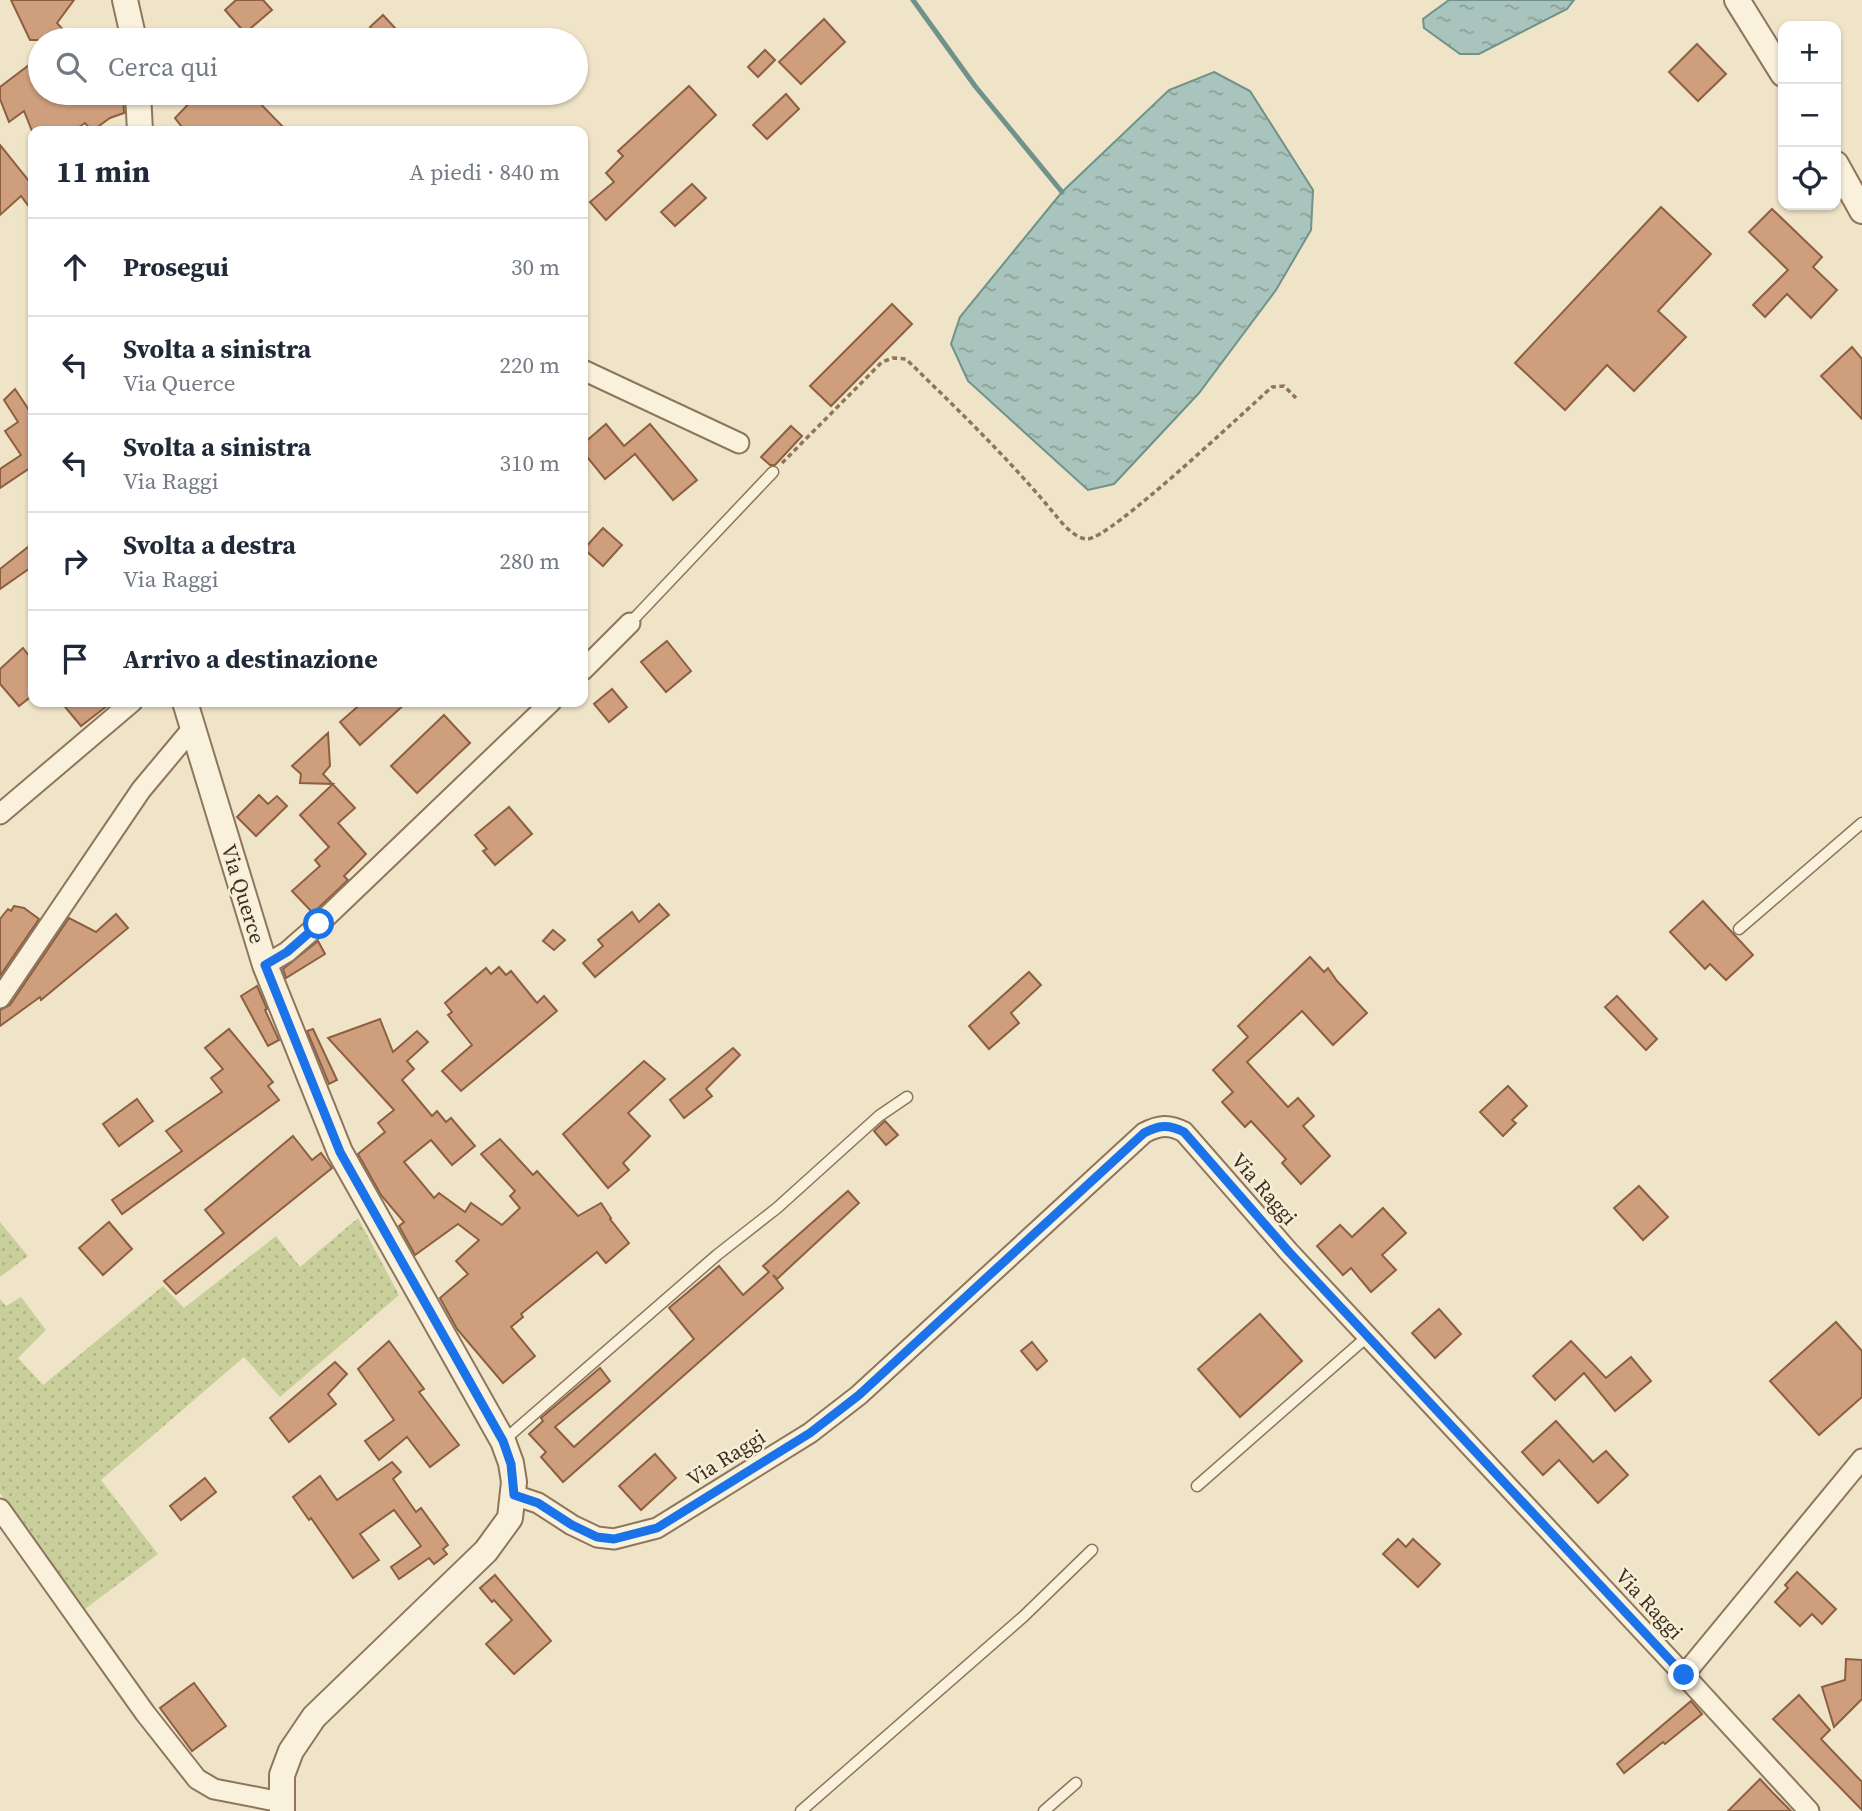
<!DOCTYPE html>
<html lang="it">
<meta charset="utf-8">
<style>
:root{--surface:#fff;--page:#f6f6f7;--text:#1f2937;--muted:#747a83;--line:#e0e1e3}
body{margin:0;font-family:"Source Serif 4",serif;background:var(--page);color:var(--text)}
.controls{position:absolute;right:21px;top:21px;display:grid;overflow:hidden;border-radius:14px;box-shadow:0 2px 5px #0004}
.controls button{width:63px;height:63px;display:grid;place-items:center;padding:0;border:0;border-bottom:2px solid var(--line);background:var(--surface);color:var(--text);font:35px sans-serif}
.stop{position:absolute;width:21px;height:21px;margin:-16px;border:5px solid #1a73e8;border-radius:50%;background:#fff}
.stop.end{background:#1a73e8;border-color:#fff;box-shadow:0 2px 7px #0008}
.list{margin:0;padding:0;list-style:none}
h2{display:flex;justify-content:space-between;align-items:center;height:91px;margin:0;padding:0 28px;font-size:30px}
h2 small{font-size:23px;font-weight:400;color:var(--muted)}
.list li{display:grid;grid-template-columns:46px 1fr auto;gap:21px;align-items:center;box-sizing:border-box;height:98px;padding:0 28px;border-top:2px solid var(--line)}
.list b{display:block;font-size:26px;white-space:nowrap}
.list p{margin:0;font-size:23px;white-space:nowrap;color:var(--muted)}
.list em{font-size:23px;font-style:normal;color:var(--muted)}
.icon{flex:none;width:38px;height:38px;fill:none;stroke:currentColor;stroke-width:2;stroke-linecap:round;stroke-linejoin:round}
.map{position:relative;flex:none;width:1862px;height:1811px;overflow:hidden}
.search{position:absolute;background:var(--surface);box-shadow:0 2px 5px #0004;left:28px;top:28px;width:560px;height:77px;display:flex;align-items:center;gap:18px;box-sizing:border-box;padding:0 24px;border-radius:38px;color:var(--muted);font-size:26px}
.panel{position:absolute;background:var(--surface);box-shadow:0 2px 5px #0004;left:28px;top:126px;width:560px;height:581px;border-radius:14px}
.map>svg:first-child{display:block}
</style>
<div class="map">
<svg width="1862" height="1811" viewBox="0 0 1862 1811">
<defs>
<pattern id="grass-dots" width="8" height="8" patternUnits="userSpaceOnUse" patternTransform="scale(1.75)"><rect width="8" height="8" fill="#c9cf9b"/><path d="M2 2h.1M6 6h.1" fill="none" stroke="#aeb285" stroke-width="1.8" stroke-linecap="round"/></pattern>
<pattern id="water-ripples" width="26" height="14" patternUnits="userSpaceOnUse" patternTransform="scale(1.75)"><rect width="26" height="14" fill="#a9c4bc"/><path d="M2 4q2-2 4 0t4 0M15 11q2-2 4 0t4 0" fill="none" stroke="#8ba098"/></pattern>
</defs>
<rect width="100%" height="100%" fill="#f0e4c8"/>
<g fill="url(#grass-dots)">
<path d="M 358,1218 L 399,1295 L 280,1397 L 244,1357 L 101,1480 L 158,1554 L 85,1609 L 0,1493 L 0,1299 L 6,1306 L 21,1297 L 46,1330 L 18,1358 L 43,1385 L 163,1286 L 184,1308 L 276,1236 L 300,1267 Z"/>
<path d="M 0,1222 L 28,1256 L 0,1277 Z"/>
</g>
<g fill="url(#water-ripples)" stroke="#6f938a" stroke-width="2">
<path d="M 1449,0 L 1574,0 L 1567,9 L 1479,54 L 1460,54 L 1424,28 L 1423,19 Z"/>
<path d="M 1214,72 L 1250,91 L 1313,190 L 1311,230 L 1276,290 L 1199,393 L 1114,484 L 1088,490 L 968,381 L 951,344 L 960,317 L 1062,192 L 1169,90 Z"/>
</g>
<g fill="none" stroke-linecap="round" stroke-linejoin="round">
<path stroke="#6f938a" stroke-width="5" d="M 913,0 L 975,86 L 1062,192"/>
</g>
<g fill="#cf9f7d" stroke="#8d5f41" stroke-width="2">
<path d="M 11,0 L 74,0 L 57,23 L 72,40 L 30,40 Z"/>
<path d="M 236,0 L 263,0 L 272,10 L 245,33 L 225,10 Z"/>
<path d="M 383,15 L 395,28 L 382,40 L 370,27 Z"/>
<path d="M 824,19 L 845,42 L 801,84 L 779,62 Z"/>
<path d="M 1697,44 L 1726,74 L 1698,101 L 1669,72 Z"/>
<path d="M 765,50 L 775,60 L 758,77 L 748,67 Z"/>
<path d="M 33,62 L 40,73 L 40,93 L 123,93 L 124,113 L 110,118 L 92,131 L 85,123 L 73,131 L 32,131 L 24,111 L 9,122 L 0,99 L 0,87 Z"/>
<path d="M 689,86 L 716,115 L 606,220 L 590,202 L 614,182 L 606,173 L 623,156 L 618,151 Z"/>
<path d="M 199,93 L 250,93 L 287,131 L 185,131 L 175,118 Z"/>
<path d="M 786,94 L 799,109 L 767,139 L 753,125 Z"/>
<path d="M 0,145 L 33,186 L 33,212 L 21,196 L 0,215 Z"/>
<path d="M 692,184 L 706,198 L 675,226 L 661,212 Z"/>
<path d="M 1661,207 L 1711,254 L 1658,311 L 1686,337 L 1634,391 L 1607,365 L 1565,410 L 1515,363 Z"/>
<path d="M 1772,209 L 1822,257 L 1813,267 L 1837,290 L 1811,318 L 1787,294 L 1765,317 L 1753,305 L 1788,270 L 1749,232 Z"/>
<path d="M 892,304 L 912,324 L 831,406 L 810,386 Z"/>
<path d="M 1852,347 L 1862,359 L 1862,419 L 1821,376 Z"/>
<path d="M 15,389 L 31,413 L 33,412 L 33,473 L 30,468 L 0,488 L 0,469 L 21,455 L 5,431 L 18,422 L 4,400 Z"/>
<path d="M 606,424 L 624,446 L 650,424 L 697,480 L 673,500 L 635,454 L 605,479 L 583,452 L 583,444 Z"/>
<path d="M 791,426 L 802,436 L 775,465 L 770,465 L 761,457 Z"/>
<path d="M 603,528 L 622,545 L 603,566 L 584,549 Z"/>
<path d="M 33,543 L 33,566 L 0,589 L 0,569 Z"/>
<path d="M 667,641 L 691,671 L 666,692 L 641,662 Z"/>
<path d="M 23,648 L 33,661 L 33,695 L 19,706 L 0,684 L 0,669 Z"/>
<path d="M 612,689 L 627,707 L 609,722 L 594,704 Z"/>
<path d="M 61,702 L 112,702 L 81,726 Z"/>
<path d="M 363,702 L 407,702 L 360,745 L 340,722 Z"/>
<path d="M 444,715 L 470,743 L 417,793 L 391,766 Z"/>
<path d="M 328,733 L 330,766 L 323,774 L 355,808 L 338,823 L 366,854 L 344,876 L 348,880 L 313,913 L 292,891 L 320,866 L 315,860 L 329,847 L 300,815 L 333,784 L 300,783 L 301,774 L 292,766 Z"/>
<path d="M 259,795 L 268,804 L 277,796 L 287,806 L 256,836 L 237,817 Z"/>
<path d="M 509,807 L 532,834 L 495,865 L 483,851 L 487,849 L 475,835 Z"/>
<path d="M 1703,901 L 1753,955 L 1726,980 L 1710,964 L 1705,969 L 1670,932 Z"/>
<path d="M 659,904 L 669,915 L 595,977 L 583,963 L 603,946 L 598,940 L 632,912 L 639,922 Z"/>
<path d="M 14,906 L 24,908 L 39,919 L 0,976 L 0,919 L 8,909 L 11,911 Z"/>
<path d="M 116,914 L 128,928 L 41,1000 L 40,997 L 0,1026 L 0,1010 L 10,1005 L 69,918 L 96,932 Z"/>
<path d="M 553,930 L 565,940 L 554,950 L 543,941 Z"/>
<path d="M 318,941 L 325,954 L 286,978 L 283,969 Z"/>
<path d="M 1310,957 L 1324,972 L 1328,968 L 1337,981 L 1367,1013 L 1333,1045 L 1302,1011 L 1247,1062 L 1288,1107 L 1298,1098 L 1314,1116 L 1303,1126 L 1330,1156 L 1301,1184 L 1282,1163 L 1286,1159 L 1251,1121 L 1245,1127 L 1222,1102 L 1233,1092 L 1213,1070 L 1248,1037 L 1238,1026 Z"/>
<path d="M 499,967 L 506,975 L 511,971 L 537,1003 L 544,996 L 557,1011 L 461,1091 L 442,1071 L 472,1045 L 448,1015 L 452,1012 L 445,1003 L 486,968 L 491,974 Z"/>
<path d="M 1029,972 L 1041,985 L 1011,1013 L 1019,1023 L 989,1049 L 969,1026 Z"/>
<path d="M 257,986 L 267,1009 L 265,1010 L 279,1040 L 268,1046 L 241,996 Z"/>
<path d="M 1617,996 L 1657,1039 L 1646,1050 L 1605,1007 Z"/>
<path d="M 380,1019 L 393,1052 L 417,1031 L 428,1042 L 407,1061 L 414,1069 L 402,1080 L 432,1116 L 437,1111 L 446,1122 L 451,1118 L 475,1146 L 452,1165 L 431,1140 L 404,1162 L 434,1198 L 439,1193 L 465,1212 L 471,1203 L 502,1225 L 520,1208 L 510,1196 L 515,1191 L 481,1154 L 500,1139 L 533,1175 L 537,1171 L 578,1216 L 601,1203 L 611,1218 L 610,1219 L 629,1243 L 606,1263 L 597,1252 L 521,1314 L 523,1317 L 511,1327 L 535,1356 L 503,1383 L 457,1329 L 440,1298 L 468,1274 L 456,1261 L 479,1240 L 458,1224 L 415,1255 L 399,1226 L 404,1222 L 381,1195 L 358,1154 L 385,1132 L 378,1123 L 394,1110 L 328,1038 Z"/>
<path d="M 229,1029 L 273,1082 L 268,1086 L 279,1100 L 122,1214 L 112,1200 L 182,1151 L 166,1131 L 222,1092 L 211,1078 L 223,1069 L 205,1048 Z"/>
<path d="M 313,1029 L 337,1080 L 329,1084 L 307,1031 Z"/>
<path d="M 733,1048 L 740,1055 L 706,1089 L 712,1096 L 684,1118 L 670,1100 Z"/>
<path d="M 644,1061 L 665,1079 L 628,1113 L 650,1136 L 623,1163 L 629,1170 L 608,1188 L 563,1134 Z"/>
<path d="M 1508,1086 L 1527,1106 L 1512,1120 L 1516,1123 L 1503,1136 L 1480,1112 Z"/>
<path d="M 137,1099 L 153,1121 L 119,1146 L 103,1124 Z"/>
<path d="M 885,1121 L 898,1135 L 886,1145 L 874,1131 Z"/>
<path d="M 293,1136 L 312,1160 L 321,1153 L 332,1168 L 176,1294 L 164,1281 L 224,1233 L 205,1210 Z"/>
<path d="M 1639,1186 L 1668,1217 L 1643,1240 L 1614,1208 Z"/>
<path d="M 848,1191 L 859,1203 L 777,1279 L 773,1275 L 783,1288 L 563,1482 L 541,1457 L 546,1452 L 529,1434 L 543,1421 L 541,1418 L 600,1368 L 610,1381 L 555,1427 L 574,1447 L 694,1339 L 669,1308 L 719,1266 L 743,1295 L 769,1272 L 763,1266 Z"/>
<path d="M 1383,1208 L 1406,1233 L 1382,1255 L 1396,1270 L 1371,1292 L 1351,1268 L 1343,1275 L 1317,1246 L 1340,1225 L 1352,1237 Z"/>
<path d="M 109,1222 L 132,1249 L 103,1275 L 79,1248 Z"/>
<path d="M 1439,1309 L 1461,1334 L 1435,1358 L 1412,1333 Z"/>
<path d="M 1260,1314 L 1302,1361 L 1240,1417 L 1198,1369 Z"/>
<path d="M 1836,1322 L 1862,1351 L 1862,1397 L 1819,1435 L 1770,1381 Z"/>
<path d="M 389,1341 L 424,1389 L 419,1392 L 459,1445 L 430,1467 L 407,1437 L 379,1460 L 365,1441 L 394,1420 L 358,1369 Z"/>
<path d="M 1571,1341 L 1606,1378 L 1631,1357 L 1651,1381 L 1615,1411 L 1584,1373 L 1555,1400 L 1533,1376 Z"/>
<path d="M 1032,1342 L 1047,1361 L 1037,1370 L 1021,1351 Z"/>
<path d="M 335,1362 L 347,1374 L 328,1394 L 336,1404 L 289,1442 L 270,1418 Z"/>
<path d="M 1556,1421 L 1593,1462 L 1606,1451 L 1628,1475 L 1598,1503 L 1559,1460 L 1543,1475 L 1522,1452 Z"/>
<path d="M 655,1454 L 676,1478 L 641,1510 L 619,1486 Z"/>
<path d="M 392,1462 L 401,1472 L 393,1479 L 416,1512 L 421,1508 L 448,1545 L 443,1549 L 447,1554 L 434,1564 L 429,1558 L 399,1579 L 391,1567 L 421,1546 L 394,1510 L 360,1534 L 379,1560 L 353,1578 L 311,1518 L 309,1520 L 293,1497 L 320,1476 L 337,1500 Z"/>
<path d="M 205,1478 L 216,1492 L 181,1520 L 170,1506 Z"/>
<path d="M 1398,1539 L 1406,1547 L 1413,1539 L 1440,1564 L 1418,1587 L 1383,1554 Z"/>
<path d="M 1797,1572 L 1836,1609 L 1822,1624 L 1812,1614 L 1800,1626 L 1775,1602 L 1788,1588 L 1785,1585 Z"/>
<path d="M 495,1575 L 551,1641 L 514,1674 L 486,1644 L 512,1620 L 494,1600 L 492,1602 L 480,1588 Z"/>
<path d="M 1846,1659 L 1862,1660 L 1862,1699 L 1834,1727 L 1822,1687 L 1845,1680 Z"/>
<path d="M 194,1683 L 226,1726 L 192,1751 L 160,1708 Z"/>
<path d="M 1799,1695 L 1830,1730 L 1821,1739 L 1862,1782 L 1862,1810 L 1773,1719 Z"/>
<path d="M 1691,1701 L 1702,1714 L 1665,1744 L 1663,1742 L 1624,1773 L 1617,1764 Z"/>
<path d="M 1760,1779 L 1773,1793 L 1791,1811 L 1728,1811 Z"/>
</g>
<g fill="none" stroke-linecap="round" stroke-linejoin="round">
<defs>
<g id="service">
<path d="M 630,623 L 773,472"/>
<path d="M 1739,929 L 1862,823"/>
<path d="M 503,1441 L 717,1255 L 777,1208 L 879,1116 L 907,1097"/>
<path d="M 1197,1486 L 1368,1336"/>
<path d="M 801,1811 L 1024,1616 L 1092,1550"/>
<path d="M 1044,1811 L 1076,1783"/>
</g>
<g id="minor">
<path d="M 583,370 L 739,443"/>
<path d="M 583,670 L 630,623"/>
<path d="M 0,814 L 132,702"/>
<path d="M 265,965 L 287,952 L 319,924 L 551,702"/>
<path d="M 0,998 L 141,790 L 192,729"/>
<path d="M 514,1495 L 538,1503 L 572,1525 L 597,1537 L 614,1539 L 657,1528 L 810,1433 L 859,1395 L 1144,1133 C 1159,1125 1169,1124 1184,1132 L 1289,1252 L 1684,1675 L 1862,1459"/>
<path d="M 0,1509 L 145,1713 L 197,1779 L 214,1789 L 281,1802"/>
<path d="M 1684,1675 L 1809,1811"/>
</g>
<g id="tertiary">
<path d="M 125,0 L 134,40"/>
<path d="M 1737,0 L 1783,74"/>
<path d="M 138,93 L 140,131"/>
<path d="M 1836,164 L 1862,211"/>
<path d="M 185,702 L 265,965 L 340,1152 L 503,1441 L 511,1463 L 514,1482 L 510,1518 L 486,1551 L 314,1717 L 291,1751 L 282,1775 L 282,1811"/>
</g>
</defs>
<use href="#service" stroke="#8d765c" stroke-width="13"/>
<use href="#minor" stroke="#8d765c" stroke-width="23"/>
<use href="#tertiary" stroke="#8d765c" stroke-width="28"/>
<path stroke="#8d765c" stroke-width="3.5" stroke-dasharray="5 3.5" stroke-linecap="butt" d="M 782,463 L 882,362 L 893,358 L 906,359 C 954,406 1003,453 1047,505 C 1056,515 1071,538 1087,539 C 1109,540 1246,410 1272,387 L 1284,386 L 1296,398"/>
<use href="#service" stroke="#faf1dc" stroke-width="10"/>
<use href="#minor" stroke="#faf1dc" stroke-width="19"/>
<use href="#tertiary" stroke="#faf1dc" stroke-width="24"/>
</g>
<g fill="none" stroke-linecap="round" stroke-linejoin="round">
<path stroke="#1a73e8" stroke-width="9" d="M 319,924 L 287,952 L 265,965 L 340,1152 L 503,1441 L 511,1464 L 514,1495 L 538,1503 L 572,1525 L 597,1537 L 614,1539 L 657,1528 L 810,1433 L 859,1395 L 1144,1133 C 1159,1125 1168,1124 1184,1132 L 1289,1252 L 1684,1675"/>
</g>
<g text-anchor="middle" stroke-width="5" stroke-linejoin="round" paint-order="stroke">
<g font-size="21" fill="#3d2e20" stroke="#f7eed8">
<text transform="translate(243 894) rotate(73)" y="7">Via Querce</text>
<text transform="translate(1264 1189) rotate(49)" y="7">Via Raggi</text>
<text transform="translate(726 1458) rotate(-32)" y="7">Via Raggi</text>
<text transform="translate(1649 1604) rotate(47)" y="7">Via Raggi</text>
</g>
</g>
</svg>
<div class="controls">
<button>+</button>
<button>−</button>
<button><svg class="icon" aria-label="locate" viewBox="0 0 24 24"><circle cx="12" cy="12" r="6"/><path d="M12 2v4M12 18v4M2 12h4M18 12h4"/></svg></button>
</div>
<div class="stop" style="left:319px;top:924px"></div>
<div class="stop end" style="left:1684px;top:1675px"></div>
<div class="search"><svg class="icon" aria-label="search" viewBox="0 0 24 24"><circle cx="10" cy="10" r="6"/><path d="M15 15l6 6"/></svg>Cerca qui</div>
<section class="panel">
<h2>11 min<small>A piedi · 840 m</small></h2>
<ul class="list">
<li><svg class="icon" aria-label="ahead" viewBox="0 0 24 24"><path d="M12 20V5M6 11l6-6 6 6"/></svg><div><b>Prosegui</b></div><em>30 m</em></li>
<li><svg class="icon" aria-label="left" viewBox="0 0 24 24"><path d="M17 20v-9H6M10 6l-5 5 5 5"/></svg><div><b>Svolta a sinistra</b><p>Via Querce</p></div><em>220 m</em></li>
<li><svg class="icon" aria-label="left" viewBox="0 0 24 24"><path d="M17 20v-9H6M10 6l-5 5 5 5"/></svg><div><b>Svolta a sinistra</b><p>Via Raggi</p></div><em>310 m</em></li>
<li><svg class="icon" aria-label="right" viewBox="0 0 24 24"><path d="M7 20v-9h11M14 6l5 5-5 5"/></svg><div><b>Svolta a destra</b><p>Via Raggi</p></div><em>280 m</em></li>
<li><svg class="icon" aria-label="arrive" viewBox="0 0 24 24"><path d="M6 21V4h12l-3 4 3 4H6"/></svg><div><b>Arrivo a destinazione</b></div></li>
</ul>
</section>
</div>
